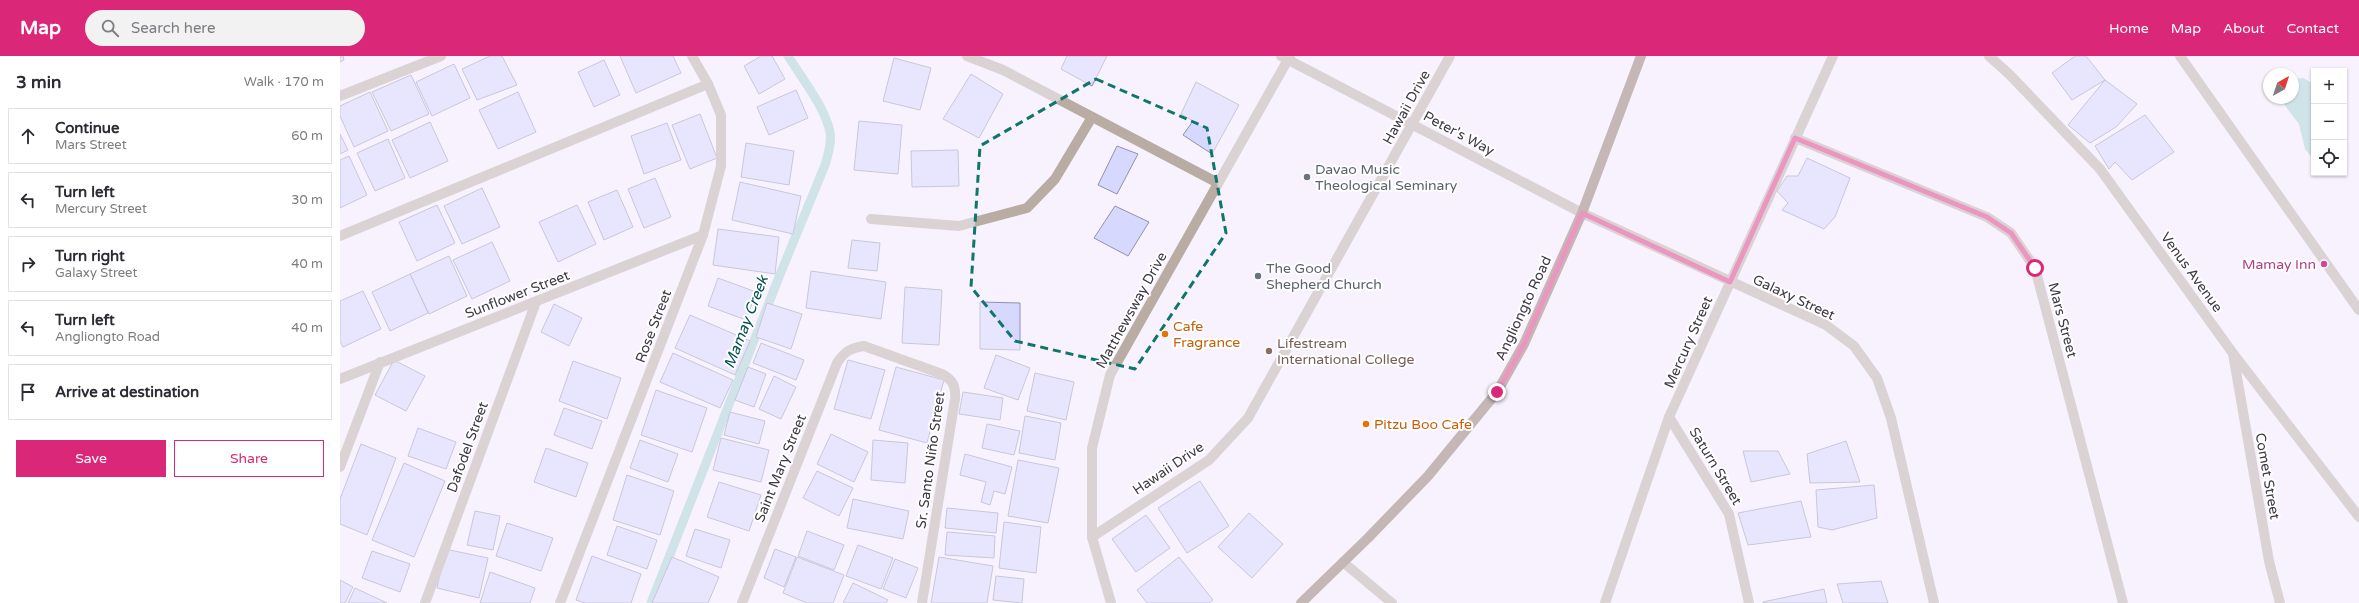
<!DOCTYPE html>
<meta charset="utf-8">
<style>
:root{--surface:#fff;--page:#f2f2f3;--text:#2b2b33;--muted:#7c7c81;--line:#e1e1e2;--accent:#db2777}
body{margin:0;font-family:"Varela Round",sans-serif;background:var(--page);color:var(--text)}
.controls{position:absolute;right:12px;top:12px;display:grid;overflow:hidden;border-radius:0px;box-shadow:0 1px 3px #0004}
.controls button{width:36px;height:36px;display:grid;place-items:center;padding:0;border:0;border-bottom:1px solid var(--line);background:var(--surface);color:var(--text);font:20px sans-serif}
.compass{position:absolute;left:1923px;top:12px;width:36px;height:36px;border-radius:50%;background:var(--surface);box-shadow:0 1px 3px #0004;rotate:39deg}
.stop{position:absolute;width:12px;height:12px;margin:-9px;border:3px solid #db2777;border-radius:50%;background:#fff}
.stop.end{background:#db2777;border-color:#fff;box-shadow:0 1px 4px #0008}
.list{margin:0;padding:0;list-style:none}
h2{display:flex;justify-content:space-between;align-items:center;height:52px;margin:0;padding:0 16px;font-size:17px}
h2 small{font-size:13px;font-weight:400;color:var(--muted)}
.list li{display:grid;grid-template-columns:26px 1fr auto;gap:12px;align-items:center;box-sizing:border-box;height:56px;margin:0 8px 8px;padding:0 8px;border:1px solid var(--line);border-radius:0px}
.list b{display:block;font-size:15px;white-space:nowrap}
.list p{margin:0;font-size:13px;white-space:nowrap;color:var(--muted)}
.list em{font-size:13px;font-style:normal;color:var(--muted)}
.actions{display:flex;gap:8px;padding:12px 16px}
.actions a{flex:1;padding:9px 0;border:1px solid var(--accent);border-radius:0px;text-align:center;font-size:14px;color:var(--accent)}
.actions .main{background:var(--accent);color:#fff}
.icon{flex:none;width:22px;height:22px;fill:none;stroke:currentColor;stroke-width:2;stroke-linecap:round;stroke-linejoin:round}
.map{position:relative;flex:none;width:2019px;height:547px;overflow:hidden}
header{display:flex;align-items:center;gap:24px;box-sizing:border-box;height:56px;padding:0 20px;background:var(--accent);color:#fff}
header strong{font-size:19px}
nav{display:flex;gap:22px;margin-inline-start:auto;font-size:14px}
.search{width:280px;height:36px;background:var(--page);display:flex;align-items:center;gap:10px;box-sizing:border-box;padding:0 14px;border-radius:22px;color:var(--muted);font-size:15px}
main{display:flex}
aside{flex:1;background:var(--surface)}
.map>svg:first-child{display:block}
</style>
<header>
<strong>Map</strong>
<div class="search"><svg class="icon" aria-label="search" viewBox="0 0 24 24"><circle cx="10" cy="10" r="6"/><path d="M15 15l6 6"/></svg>Search here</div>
<nav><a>Home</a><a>Map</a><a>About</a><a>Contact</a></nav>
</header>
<main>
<aside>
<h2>3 min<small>Walk · 170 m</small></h2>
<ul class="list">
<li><svg class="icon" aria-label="ahead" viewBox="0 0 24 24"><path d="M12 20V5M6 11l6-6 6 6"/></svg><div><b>Continue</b><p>Mars Street</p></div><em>60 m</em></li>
<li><svg class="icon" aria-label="left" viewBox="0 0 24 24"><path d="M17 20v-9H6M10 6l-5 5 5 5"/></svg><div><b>Turn left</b><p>Mercury Street</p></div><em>30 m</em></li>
<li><svg class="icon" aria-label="right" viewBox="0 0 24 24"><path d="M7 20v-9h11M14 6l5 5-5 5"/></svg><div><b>Turn right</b><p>Galaxy Street</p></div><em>40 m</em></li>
<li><svg class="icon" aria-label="left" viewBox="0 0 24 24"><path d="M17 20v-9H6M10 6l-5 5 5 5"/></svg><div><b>Turn left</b><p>Angliongto Road</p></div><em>40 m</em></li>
<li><svg class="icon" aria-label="arrive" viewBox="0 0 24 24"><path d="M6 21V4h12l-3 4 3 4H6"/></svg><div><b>Arrive at destination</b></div></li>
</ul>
<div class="actions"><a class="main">Save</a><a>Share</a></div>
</aside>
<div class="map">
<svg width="2019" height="547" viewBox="0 0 2019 547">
<rect width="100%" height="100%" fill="#f7f2fe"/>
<path fill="#9dd0d0" d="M 1963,22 L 1974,28 L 1974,104 L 1965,93 L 1959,68 L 1940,43 L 1953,42 L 1953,23 Z"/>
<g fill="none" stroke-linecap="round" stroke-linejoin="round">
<path stroke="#9dd0d0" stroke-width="9" d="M 311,547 L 441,216 L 485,109 C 488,99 492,86 490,76 C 485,51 461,21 448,0"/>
</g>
<g fill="#d6d8fe" stroke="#9091ae">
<path d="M 0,0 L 3,0 L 4,4 L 0,6 Z"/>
<path d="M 150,0 L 162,0 L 177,29 L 137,44 L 122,13 Z"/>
<path d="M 280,0 L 333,0 L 341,17 L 296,37 Z"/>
<path d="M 421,0 L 432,0 L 445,23 L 419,38 L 404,10 Z"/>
<path d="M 727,0 L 767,0 L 752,30 L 721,13 Z"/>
<path d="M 1735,0 L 1746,0 L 1765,24 L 1732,44 L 1712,17 Z"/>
<path d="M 554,2 L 591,12 L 580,54 L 543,45 Z"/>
<path d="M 264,4 L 280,39 L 254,51 L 238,16 Z"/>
<path d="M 114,8 L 130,42 L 92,60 L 76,26 Z"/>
<path d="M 631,18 L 663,38 L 639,82 L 603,63 Z"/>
<path d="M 71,19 L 89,58 L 51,75 L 32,36 Z"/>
<path d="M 1765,24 L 1797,48 L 1776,71 L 1750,87 L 1728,69 Z"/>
<path d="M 856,26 L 899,49 L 872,98 L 843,79 L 853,65 L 841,58 Z"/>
<path d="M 456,34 L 468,62 L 429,79 L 417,51 Z"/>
<path d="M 30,36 L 48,75 L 14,91 L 0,60 L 0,50 Z"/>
<path d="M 178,36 L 196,76 L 158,93 L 139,54 Z"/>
<path d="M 360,58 L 377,102 L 350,113 L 332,69 Z"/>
<path d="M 1805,59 L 1834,96 L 1792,124 L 1775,106 L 1769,113 L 1755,90 Z"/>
<path d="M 519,65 L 562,69 L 558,118 L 514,114 Z"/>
<path d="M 90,66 L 108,105 L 70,122 L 52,84 Z"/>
<path d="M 327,67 L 341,104 L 304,118 L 291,80 Z"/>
<path d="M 0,78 L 8,94 L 0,98 Z"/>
<path d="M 48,83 L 65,122 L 35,135 L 17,97 Z"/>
<path d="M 406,87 L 454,95 L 449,129 L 401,121 Z"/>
<path d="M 777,90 L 798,98 L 777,138 L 758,129 Z"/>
<path d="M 618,94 L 619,130 L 572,131 L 571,95 Z"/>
<path d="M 9,100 L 27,139 L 0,152 L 0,104 Z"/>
<path d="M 1467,102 L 1510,122 L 1495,161 L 1484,173 L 1442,154 L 1448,147 L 1437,135 L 1447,120 L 1458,120 Z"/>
<path d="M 315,122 L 331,161 L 304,172 L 288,133 Z"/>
<path d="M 400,126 L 461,140 L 453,178 L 392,164 Z"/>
<path d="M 142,132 L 160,171 L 122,188 L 104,150 Z"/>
<path d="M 277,134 L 293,171 L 264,184 L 248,146 Z"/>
<path d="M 97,149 L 115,187 L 77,205 L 59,166 Z"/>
<path d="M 237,149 L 256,188 L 218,206 L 199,166 Z"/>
<path d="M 775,150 L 809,166 L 788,200 L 754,182 Z"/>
<path d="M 378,173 L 439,181 L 435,218 L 373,209 Z"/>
<path d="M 512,184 L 540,187 L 537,215 L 508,212 Z"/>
<path d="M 152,186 L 170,225 L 132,243 L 113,204 Z"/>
<path d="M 109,200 L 127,240 L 89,258 L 70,218 Z"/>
<path d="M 471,215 L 546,226 L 541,263 L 466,252 Z"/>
<path d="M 70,218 L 88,257 L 50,275 L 32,236 Z"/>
<path d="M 378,222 L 416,236 L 406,264 L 368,250 Z"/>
<path d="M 565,231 L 602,234 L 599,289 L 562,287 Z"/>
<path d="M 23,235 L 41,273 L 3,291 L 0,285 L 0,245 Z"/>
<path d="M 640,246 L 680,247 L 680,294 L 640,293 Z"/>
<path d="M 427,247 L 462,258 L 451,293 L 416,281 Z"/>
<path d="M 214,248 L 242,262 L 229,290 L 201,276 Z"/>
<path d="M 350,259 L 410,285 L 395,319 L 335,292 Z"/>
<path d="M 421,287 L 464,304 L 456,324 L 413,307 Z"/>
<path d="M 333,297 L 393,324 L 380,352 L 320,326 Z"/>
<path d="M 656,299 L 690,312 L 678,344 L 644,332 Z"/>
<path d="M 54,304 L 85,320 L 66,355 L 35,339 Z"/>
<path d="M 508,304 L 545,314 L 531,363 L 494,353 Z"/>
<path d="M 233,305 L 281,322 L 267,363 L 219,345 Z"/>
<path d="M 408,311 L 426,318 L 414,351 L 395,344 Z"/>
<path d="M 556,311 L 604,324 L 587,387 L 539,374 Z"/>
<path d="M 695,317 L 734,326 L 726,364 L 687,355 Z"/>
<path d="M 434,320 L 456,331 L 441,363 L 419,353 Z"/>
<path d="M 316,334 L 367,352 L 352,396 L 301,379 Z"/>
<path d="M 623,336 L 663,342 L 660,364 L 619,358 Z"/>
<path d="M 224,352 L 262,365 L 252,393 L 214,379 Z"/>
<path d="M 390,356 L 425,365 L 419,388 L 384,379 Z"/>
<path d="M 685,360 L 721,367 L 715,404 L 679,397 Z"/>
<path d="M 647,368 L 680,375 L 674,399 L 642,392 Z"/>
<path d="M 78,372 L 116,386 L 106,413 L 68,400 Z"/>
<path d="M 491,378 L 528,396 L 514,426 L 477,408 Z"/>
<path d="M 381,382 L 429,394 L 421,426 L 373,414 Z"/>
<path d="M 300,384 L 338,398 L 328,426 L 290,412 Z"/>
<path d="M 533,384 L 568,387 L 565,427 L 531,424 Z"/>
<path d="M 1506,385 L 1520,426 L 1470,427 L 1467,398 Z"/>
<path d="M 21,388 L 56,402 L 27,479 L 0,468 L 0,443 Z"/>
<path d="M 206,392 L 248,407 L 236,441 L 194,426 Z"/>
<path d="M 1403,395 L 1438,395 L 1450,418 L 1411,426 Z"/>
<path d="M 625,398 L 672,411 L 665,438 L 654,435 L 650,449 L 641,446 L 646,426 L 620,419 Z"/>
<path d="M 678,404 L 719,412 L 708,467 L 668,460 Z"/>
<path d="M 64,407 L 105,425 L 74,501 L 32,484 Z"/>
<path d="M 477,415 L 513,432 L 499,460 L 463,442 Z"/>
<path d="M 287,419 L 334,435 L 320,479 L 273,464 Z"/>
<path d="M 860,425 L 889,470 L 847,497 L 818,452 Z"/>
<path d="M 379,426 L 421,439 L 409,475 L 367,461 Z"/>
<path d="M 1534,429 L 1537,462 L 1492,474 L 1478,471 L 1476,434 Z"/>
<path d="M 513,443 L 569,455 L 563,483 L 507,472 Z"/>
<path d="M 1461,445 L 1471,481 L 1408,489 L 1398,457 Z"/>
<path d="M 607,452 L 658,457 L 656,477 L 605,472 Z"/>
<path d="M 135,455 L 160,460 L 153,494 L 127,489 Z"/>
<path d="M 909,457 L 943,488 L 912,522 L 878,491 Z"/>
<path d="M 806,459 L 830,492 L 796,516 L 772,483 Z"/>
<path d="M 664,466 L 701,471 L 696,517 L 659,512 Z"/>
<path d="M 167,467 L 213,482 L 201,515 L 156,500 Z"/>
<path d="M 277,470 L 317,484 L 307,513 L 267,499 Z"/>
<path d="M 355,473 L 390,484 L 381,512 L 346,500 Z"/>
<path d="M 467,475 L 504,489 L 494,514 L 458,500 Z"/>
<path d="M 607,476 L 655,480 L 654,502 L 605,499 Z"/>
<path d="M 518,489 L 553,502 L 541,533 L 506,520 Z"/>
<path d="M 105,493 L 148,502 L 139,542 L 97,532 Z"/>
<path d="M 435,493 L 456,501 L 444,531 L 424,522 Z"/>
<path d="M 32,495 L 70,508 L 60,536 L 22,522 Z"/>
<path d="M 252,500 L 301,518 L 291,547 L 245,547 L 236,544 Z"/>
<path d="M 332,501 L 379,521 L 368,547 L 312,547 Z"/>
<path d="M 457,501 L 504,519 L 493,547 L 467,547 L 443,537 Z"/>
<path d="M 599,501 L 653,510 L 647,547 L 591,547 Z"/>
<path d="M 839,501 L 873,544 L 869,547 L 807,547 L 797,534 Z"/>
<path d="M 555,503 L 578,512 L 566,542 L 543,533 Z"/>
<path d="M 150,516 L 195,532 L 190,547 L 140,547 Z"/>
<path d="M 656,520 L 684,523 L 682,547 L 653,544 Z"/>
<path d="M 0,524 L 13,531 L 5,547 L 0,547 Z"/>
<path d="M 1541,525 L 1548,547 L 1503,547 L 1497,528 Z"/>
<path d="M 513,527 L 548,544 L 546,547 L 503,547 Z"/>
<path d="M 15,532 L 47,547 L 8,547 Z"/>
<path d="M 1484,533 L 1487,547 L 1423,547 L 1423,546 Z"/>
</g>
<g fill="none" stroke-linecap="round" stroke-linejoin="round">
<g stroke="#b9aca3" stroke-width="10">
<path d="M 627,0 L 663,14 L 878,127"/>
<path d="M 941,0 L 1242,157 L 1486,269 L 1514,290 L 1537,322 L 1551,362 L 1594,547"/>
<path d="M 1649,0 L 1670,19 L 1760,113 L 1892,296 L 2019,461"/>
<path d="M 1840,0 L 2019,254"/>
<path d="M 0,40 L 101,0"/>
<path d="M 1455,82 L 1647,161 L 1671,177 L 1695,212 L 1783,547"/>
<path d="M 531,163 L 619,170 L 687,152 L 715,123 L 752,61"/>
<path d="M 0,180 L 368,28"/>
<path d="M 1893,298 L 1929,505 L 1940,547"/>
<path d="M 0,323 L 363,179"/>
<path d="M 1329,361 L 1389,458 L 1409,547"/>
<path d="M 0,411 L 40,306"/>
<path d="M 752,481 L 869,404 L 908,362 L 1110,0"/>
<path d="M 1003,506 L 1052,547"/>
<path d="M 85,547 L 196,246"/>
<path d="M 220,547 L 363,179 L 381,110 L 381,59 L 368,28 L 352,0"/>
<path d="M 402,547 L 497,307 C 504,296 510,292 524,290 L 602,318 C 613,324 616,330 615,343 L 582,547"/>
<path d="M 771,547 L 752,481 L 752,392 L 770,319 L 950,0"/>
<path d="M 1265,547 L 1329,361 L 1493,0"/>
</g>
<path stroke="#867060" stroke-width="10" d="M 961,547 L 1028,482 L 1088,420 L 1157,336 L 1184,288 L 1242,157 L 1301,0"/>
</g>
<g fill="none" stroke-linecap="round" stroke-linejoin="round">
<path stroke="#db2777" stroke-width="5" d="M 1157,336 L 1184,288 L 1242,157 L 1390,226 L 1455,82 L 1647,161 L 1671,177 L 1695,212"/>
</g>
<path d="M0 0H2019V547H0ZM 756,23 L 867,72 L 886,177 L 795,313 L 675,285 L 631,231 L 640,90 Z" fill="#f7f2fe" fill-opacity=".55" fill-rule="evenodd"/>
<path fill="none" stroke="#0f766e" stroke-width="3" stroke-dasharray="8 5" stroke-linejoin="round" d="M 756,23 L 867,72 L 886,177 L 795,313 L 675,285 L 631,231 L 640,90 Z"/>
<g fill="#6b7280" stroke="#fff" stroke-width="1.5">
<circle cx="967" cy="121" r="4"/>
<circle cx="918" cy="220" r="4"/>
</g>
<circle fill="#d1479c" stroke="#fff" stroke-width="1.5" cx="1984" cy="208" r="4"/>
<g fill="#e8710a" stroke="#fff" stroke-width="1.5">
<circle cx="825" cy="278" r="4"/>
<circle cx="1026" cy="368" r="4"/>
</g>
<circle fill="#8d6e63" stroke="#fff" stroke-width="1.5" cx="929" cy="295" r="4"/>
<g text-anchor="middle" stroke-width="4" stroke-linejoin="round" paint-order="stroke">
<g font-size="14" fill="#3e3945" stroke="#fff">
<text transform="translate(1066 51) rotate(-61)" y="5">Hawaii Drive</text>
<text transform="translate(1119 77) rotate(28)" y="5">Peter's Way</text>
<text transform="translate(1852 216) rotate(54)" y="5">Venus Avenue</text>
<text transform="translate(177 238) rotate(-21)" y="5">Sunflower Street</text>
<text transform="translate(1454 241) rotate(25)" y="5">Galaxy Street</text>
<text transform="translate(1183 252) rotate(-65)" y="5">Angliongto Road</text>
<text transform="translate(791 254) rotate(-61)" y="5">Matthewsway Drive</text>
<text transform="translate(1723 264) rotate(75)" y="5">Mars Street</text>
<text transform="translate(313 270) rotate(-69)" y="5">Rose Street</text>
<text transform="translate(1348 286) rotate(-66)" y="5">Mercury Street</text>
<text transform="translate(127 391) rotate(-70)" y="5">Dafodel Street</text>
<text transform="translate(590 404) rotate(-82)" y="5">Sr. Santo Niño Street</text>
<text transform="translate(1376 410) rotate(59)" y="5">Saturn Street</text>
<text transform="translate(440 412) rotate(-68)" y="5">Saint Mary Street</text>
<text transform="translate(828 412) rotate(-34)" y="5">Hawaii Drive</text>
<text transform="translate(1928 420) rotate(80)" y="5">Comet Street</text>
</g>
<g font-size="14" fill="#5b616d" stroke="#fff" text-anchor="start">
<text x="975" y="118">Davao Music<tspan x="975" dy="16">Theological Seminary</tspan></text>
<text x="926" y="217">The Good<tspan x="926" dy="16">Shepherd Church</tspan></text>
</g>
<g font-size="14" fill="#b23c85" stroke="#fff" text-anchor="end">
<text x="1976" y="213">Mamay Inn</text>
</g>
<g font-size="14" fill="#c56008" stroke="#fff" text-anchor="start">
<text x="833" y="275">Cafe<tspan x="833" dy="16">Fragrance</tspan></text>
<text x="1034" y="373">Pitzu Boo Cafe</text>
</g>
<g font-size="14" fill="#785e54" stroke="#fff" text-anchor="start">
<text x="937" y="292">Lifestream<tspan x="937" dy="16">International College</tspan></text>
</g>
<g font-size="15" font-style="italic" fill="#004e4e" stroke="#fff">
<text transform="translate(406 266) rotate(-69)" y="5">Mamay Creek</text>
</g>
</g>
</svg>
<div class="controls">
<button>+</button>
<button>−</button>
<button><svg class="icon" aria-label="locate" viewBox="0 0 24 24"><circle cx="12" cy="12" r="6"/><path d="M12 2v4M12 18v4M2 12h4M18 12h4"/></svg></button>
</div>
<svg class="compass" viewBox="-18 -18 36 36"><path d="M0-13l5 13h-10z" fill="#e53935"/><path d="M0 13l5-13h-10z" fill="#7c7c81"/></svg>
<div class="stop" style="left:1695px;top:212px"></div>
<div class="stop end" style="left:1157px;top:336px"></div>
</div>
</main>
